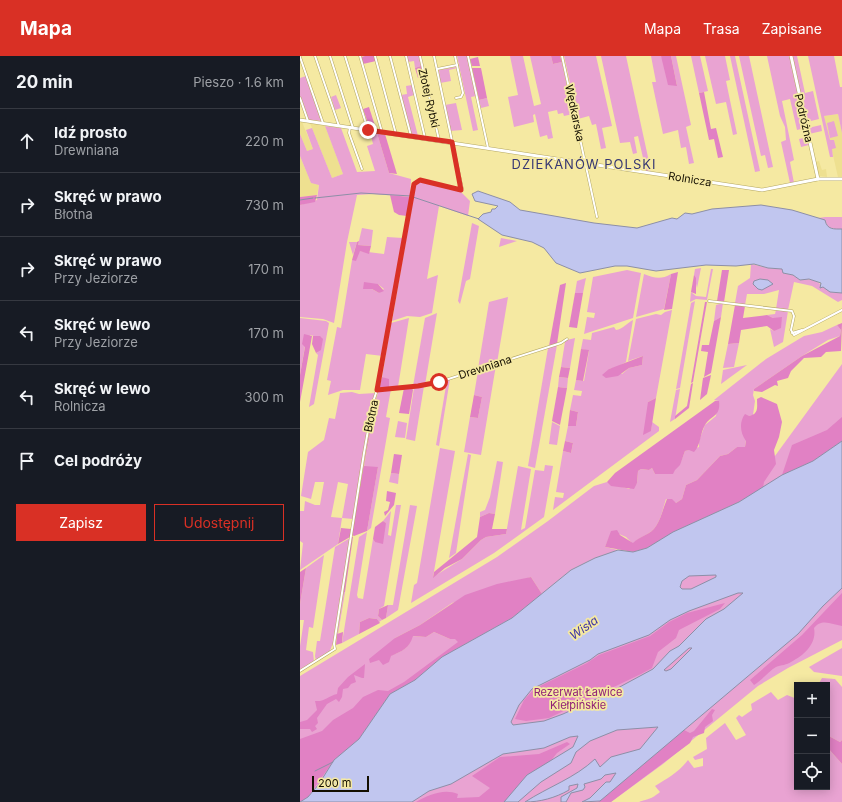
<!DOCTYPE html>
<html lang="pl">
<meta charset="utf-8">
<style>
:root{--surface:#171b24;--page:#20242c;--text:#f1f3f6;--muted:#9ea1a6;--line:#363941;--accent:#d93025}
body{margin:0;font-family:Inter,sans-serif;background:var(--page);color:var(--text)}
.controls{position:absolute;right:12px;bottom:12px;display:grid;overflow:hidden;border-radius:0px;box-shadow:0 2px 10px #0003}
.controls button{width:36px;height:36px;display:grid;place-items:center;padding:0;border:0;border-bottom:1px solid var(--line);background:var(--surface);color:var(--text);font:20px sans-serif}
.scale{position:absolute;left:12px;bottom:10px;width:57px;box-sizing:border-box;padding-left:4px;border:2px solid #140f00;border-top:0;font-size:11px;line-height:14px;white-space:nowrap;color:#140f00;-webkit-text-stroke:3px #f5e9a2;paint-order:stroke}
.stop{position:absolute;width:12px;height:12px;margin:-9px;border:3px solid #d93025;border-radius:50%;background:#fff}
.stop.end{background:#d93025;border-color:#fff;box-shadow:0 1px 4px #0008}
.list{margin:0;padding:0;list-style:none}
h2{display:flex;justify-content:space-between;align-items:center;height:52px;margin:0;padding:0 16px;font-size:17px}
h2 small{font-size:13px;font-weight:400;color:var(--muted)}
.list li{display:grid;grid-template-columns:26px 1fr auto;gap:12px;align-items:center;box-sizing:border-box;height:64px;padding:0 16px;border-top:1px solid var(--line)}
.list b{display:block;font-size:15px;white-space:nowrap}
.list p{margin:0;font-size:13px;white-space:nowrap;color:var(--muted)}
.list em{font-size:13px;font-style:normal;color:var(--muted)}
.actions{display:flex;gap:8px;padding:12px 16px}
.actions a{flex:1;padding:9px 0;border:1px solid var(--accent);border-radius:0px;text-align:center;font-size:14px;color:var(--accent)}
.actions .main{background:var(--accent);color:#fff}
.icon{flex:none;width:22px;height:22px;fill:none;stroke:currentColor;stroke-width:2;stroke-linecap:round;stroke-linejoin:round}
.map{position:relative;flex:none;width:542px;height:746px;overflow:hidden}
header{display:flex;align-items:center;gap:24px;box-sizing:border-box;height:56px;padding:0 20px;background:var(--accent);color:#fff}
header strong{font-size:19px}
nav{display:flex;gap:22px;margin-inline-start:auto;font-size:14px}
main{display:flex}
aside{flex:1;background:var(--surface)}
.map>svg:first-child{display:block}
</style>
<header>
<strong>Mapa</strong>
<nav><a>Mapa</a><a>Trasa</a><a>Zapisane</a></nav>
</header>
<main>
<aside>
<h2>20 min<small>Pieszo · 1.6 km</small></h2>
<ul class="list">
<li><svg class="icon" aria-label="ahead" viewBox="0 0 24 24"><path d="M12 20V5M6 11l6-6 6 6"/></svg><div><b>Idź prosto</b><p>Drewniana</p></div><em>220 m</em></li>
<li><svg class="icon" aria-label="right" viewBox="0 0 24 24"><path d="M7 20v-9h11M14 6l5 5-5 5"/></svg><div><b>Skręć w prawo</b><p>Błotna</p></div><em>730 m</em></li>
<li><svg class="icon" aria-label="right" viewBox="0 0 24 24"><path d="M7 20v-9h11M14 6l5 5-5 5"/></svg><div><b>Skręć w prawo</b><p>Przy Jeziorze</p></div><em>170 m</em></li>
<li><svg class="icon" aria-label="left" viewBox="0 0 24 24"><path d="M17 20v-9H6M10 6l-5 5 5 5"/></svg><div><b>Skręć w lewo</b><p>Przy Jeziorze</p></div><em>170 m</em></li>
<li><svg class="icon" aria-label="left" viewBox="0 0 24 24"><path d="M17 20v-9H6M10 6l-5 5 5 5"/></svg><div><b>Skręć w lewo</b><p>Rolnicza</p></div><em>300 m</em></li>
<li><svg class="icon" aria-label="arrive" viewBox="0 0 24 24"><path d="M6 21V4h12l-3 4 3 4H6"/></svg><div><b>Cel podróży</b></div></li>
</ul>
<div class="actions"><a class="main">Zapisz</a><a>Udostępnij</a></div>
</aside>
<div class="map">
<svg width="542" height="746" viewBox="0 0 542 746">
<rect width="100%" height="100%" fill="#f5e9a2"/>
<g fill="#eee090">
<path d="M 538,58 L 542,77 L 542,121 L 538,121 L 524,60 Z"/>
<path d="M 0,66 L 2,66 L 13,93 L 7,95 L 0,78 Z"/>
<path d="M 10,67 L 25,70 L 43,118 L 32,122 Z"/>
<path d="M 0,100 L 11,127 L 19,128 L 17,139 L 0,141 Z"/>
<path d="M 519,105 L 522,114 L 526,113 L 527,121 L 519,120 L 515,106 Z"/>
</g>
<g fill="#e9a3d2" fill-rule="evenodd">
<path d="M 106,0 L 119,0 L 121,10 L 115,12 L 114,5 L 108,6 Z"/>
<path d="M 157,0 L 167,0 L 176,40 L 171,41 L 178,74 L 173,75 Z"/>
<path d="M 210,0 L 223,0 L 234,50 L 241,48 L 230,0 L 251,0 L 253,8 L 262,6 L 273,58 L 264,60 L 263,57 L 258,58 L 257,54 L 248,56 L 253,82 L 248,83 L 247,79 L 240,81 L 235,58 L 233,59 L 234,66 L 214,71 L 208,41 L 218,39 Z"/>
<path d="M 264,0 L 296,0 L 312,70 L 302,72 L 306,92 L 301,93 L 296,68 L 292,69 L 289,60 L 278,63 Z"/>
<path d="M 301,0 L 326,0 L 351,115 L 346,115 L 338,80 L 334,81 L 337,97 L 333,98 L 330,86 L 320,87 Z"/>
<path d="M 351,0 L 361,0 L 377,30 L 371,0 L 376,0 L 391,69 L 386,71 L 394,107 L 389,108 L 386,91 L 381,92 L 378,74 L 363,78 L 352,26 L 356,26 Z"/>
<path d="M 391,0 L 400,0 L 408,35 L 399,37 Z"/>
<path d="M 405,0 L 425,0 L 430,24 L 426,25 L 437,78 L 433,79 L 426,46 L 416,48 Z"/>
<path d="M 430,0 L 435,0 L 460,115 L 455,116 Z"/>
<path d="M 439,0 L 449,0 L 473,111 L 468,112 L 465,99 L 461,100 Z"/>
<path d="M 467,0 L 490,0 L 505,72 L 497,74 L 490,43 L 482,45 L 494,104 L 490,106 L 494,127 L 490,127 L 481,86 L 486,84 L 485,71 L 480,60 Z"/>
<path d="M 492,0 L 497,0 L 505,37 L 513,35 L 519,63 L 507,66 Z"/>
<path d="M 508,0 L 534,0 L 540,31 L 542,31 L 542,77 L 538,58 L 524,60 L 530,84 L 534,84 L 536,92 L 532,93 L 533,101 L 530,101 Z"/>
<path d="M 156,11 L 157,12 L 149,14 L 151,25 L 140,27 L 139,14 Z"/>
<path d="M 6,20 L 23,65 L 9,64 L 0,40 L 0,22 Z"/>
<path d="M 112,29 L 114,39 L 108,41 L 118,80 L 112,79 L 101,39 L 107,38 L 106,30 Z"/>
<path d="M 36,39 L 41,52 L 35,54 L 31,41 Z"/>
<path d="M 187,42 L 189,50 L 181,52 L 179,44 Z"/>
<path d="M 156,47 L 162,74 L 150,75 L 145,49 Z"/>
<path d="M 534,65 L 538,80 L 530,82 L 527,67 Z"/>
<path d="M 521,69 L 522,75 L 509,78 L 508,72 Z"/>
<path d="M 25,70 L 41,72 L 57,116 L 75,115 L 67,90 L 73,88 L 70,76 L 77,77 L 89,117 L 111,123 L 110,141 L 73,138 L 57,139 L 47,186 L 34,267 L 23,263 L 0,261 L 0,149 L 17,144 L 19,129 L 11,127 L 0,100 L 0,78 L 7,95 L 13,93 L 6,74 L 12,72 L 32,122 L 43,118 Z"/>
<path d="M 508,81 L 509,89 L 501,91 L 499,83 Z"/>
<path d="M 119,125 L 161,136 L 170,145 L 168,160 L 139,150 L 127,223 L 138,219 L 132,257 L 120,261 L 107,260 L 92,265 L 116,127 Z"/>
<path d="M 525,161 L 542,161 L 542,173 C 534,173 527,174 525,164 L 518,162 Z"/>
<path d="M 172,167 L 179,170 L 170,223 L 166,225 L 160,248 L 158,245 Z"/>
<path d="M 62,172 L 73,174 L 71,190 L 58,189 Z"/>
<path d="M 87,181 L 103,182 L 83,300 L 66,298 L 60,334 L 43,334 L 28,339 L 31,325 L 27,324 L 37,271 L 41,272 L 52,204 L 56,204 L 58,196 L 60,195 L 84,198 ZM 78,228 L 84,233 L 79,237 L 70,232 Z"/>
<path d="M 201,182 L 217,185 L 199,191 Z"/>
<path d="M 49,186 L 57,186 L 53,199 Z"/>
<path d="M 451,208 L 468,212 L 483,213 L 483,217 L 493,219 L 500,224 C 507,222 517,224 521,229 L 520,231 L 525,231 L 530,236 L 542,237 L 542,244 L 538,246 L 512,230 L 494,226 L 488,254 L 476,253 L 479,234 L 464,238 L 447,238 L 445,249 L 435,247 L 438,230 L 450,222 Z"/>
<path d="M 401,212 L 397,232 L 394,219 L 395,213 Z"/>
<path d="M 411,213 L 413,213 L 407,244 L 396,243 L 390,246 L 391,236 L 396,240 L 406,241 Z"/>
<path d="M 327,214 L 341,217 L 333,262 L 284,278 L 287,261 L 294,262 L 295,257 L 287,256 L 293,221 Z"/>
<path d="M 344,218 C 354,222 361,224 371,218 L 364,253 L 336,261 Z"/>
<path d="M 286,222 L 283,237 L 275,237 L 277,225 Z"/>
<path d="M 208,241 L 197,307 L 178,313 L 189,246 Z"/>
<path d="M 395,245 L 380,332 L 376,333 L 391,247 Z"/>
<path d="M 423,247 L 421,261 L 414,265 L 416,249 Z"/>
<path d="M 372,254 L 356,342 L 348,346 L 351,375 L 352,366 L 359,371 L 359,375 L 253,454 L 255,441 L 263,442 L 264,437 L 256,436 L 263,395 L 271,397 L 273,387 L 265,385 L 268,370 L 276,370 L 278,356 L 270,354 L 273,339 L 281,340 L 282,335 L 274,334 L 276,324 L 284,325 L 289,295 L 281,293 L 283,283 L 291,284 L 292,277 L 314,271 L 316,274 C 323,273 327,267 333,264 L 326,306 L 317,311 L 309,313 L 322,318 L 329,312 L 342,309 L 343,300 L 328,305 L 336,263 L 356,258 L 361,259 L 365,256 Z"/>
<path d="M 476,254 L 488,255 L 483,286 L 474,291 L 470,273 L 474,275 L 482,262 L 473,262 L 467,259 L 475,258 Z"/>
<path d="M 137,257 L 125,329 L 113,330 L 125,262 Z"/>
<path d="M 0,262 L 26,265 L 29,267 L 14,348 L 9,351 L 18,299 L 16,297 L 18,296 L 22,282 L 10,279 L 5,290 L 0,319 Z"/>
<path d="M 109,262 L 98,331 L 89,332 L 89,324 L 82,321 L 91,267 Z"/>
<path d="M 537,269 L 541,274 L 540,280 L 528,284 L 502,300 L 454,333 L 453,339 L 455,345 L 453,359 L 449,360 L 445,392 L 437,391 L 428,398 L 420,400 L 397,424 L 386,429 L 382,443 L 376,447 L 366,443 C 363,452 361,463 356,470 C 351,479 339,480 333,488 L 326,481 L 312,475 L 305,491 L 318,494 L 295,502 L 271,514 L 242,538 L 231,521 L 152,547 L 120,569 L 95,582 L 90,600 C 102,595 109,593 112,580 L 126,581 L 134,576 L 150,583 L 224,554 L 440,448 L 542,308 L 542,584 L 488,612 L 458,630 L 363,708 L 311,746 L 0,746 L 0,620 L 197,501 L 248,465 L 294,430 L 307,426 C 313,431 322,430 329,433 L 337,427 L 338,415 L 341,413 L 349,414 L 352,412 L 355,418 C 374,416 379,413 385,395 L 399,391 L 399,385 L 405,369 L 416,360 L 418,345 L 414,344 L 466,303 L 504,280 L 522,276 Z"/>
<path d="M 275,282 L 270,312 L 261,311 L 265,286 L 267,284 Z"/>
<path d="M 439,287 L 434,311 L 423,312 L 428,288 Z"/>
<path d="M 257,289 L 235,412 L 228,410 L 248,292 Z"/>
<path d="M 196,309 L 181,399 L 164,396 L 170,361 L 178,362 L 182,341 L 174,339 L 178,315 Z"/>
<path d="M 447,309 L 421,328 L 423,314 Z"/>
<path d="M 259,321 L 268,322 L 267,332 L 258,331 Z"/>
<path d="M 150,323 L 139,390 L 136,389 L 147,324 Z"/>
<path d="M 124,330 L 115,385 L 106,383 L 114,332 Z"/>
<path d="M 91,333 L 86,361 L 90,362 L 71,472 L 67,475 L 78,411 L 64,411 L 78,335 Z"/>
<path d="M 380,333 L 375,363 L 370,366 L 376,334 Z"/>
<path d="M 52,336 L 59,338 L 76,337 L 71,351 L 53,463 L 42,462 L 38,488 L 0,514 L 3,487 L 0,485 L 0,455 L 4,455 L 5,445 L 15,449 L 20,449 L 24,426 L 15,426 L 11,443 L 1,440 L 8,396 L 24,384 L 29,362 L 35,363 L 40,337 ZM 38,426 L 48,428 L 42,462 L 31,461 Z"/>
<path d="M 98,365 L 107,367 L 105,382 L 95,381 Z"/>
<path d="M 252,366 L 260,370 L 257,389 L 249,388 Z"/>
<path d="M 140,392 L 155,395 L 133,521 L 162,503 L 181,484 L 186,481 L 206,478 L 218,410 L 231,413 L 221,474 L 225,472 L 235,414 L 244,415 L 245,409 L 253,410 L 244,461 L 194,497 L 111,547 L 114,529 L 117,527 Z"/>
<path d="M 168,398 L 171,399 L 156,497 L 149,502 Z"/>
<path d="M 197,405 L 203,406 L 195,458 L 189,457 L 180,461 L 180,456 L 185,454 L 190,441 Z"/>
<path d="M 91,417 L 99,418 L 98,428 L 89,426 Z"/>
<path d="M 96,449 L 101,449 L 84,550 L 79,553 L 78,560 L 82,564 L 79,566 L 77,563 L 69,562 L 60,566 L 59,578 L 42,587 L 59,481 L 67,476 L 57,539 L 58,542 L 63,543 L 73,483 L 75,486 L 86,467 L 83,465 L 91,455 L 88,479 L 91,480 Z"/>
<path d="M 110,449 L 117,450 L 98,554 L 86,562 L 88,549 L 93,549 Z"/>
<path d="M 50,482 L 33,587 L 29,597 L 16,605 L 15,600 L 17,585 L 20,585 L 35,491 Z"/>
<path d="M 24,499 L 13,572 L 9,571 L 6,594 L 13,596 L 14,606 L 0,614 L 0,590 L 4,564 L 0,564 L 0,548 L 6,512 Z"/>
<path d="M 43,536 L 45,536 L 38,578 L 37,578 Z"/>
<path d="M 542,592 L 542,620 L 514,616 L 509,611 Z"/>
<path d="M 522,622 L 535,623 L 542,631 L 542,684 L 540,686 L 527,679 L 527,629 L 518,629 Z"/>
<path d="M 471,636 L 478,644 L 487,639 L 497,643 L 497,653 L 495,655 L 497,658 L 497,731 L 527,731 L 527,691 L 542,708 L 542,746 L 339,746 C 350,742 350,744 360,736 L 355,730 C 368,722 379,716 388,704 L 394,712 L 403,710 L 403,702 L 395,704 L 393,701 L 407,693 L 406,682 L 425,667 L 436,684 L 446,679 L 436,662 L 439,659 L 442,661 L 452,654 L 451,648 Z"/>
</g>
<g fill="#e181c4">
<path d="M 65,0 L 74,0 L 76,5 L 63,8 L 61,1 Z"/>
<path d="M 251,0 L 260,0 L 262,6 L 253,8 Z"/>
<path d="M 361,0 L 371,0 L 377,30 L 368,29 Z"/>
<path d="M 178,1 L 180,10 L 172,10 L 170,3 Z"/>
<path d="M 121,10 L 124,21 L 118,22 L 115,12 Z"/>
<path d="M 172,12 L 181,12 L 187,42 L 179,44 Z"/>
<path d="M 404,36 L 411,73 L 416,72 L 423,101 L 418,102 L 414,83 L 409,84 L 399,37 Z"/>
<path d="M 69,51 L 76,73 L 70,73 L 63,53 Z"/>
<path d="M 77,77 L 85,78 L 97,118 L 89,117 Z"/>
<path d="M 17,139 L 15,146 L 0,149 L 0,141 Z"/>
<path d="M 90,139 L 110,141 L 107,160 L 99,159 L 94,156 Z"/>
<path d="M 59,185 L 58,189 L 71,190 L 69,198 L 60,195 L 56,205 L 52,204 L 57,186 Z"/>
<path d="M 422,214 L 429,214 L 424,246 L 417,245 Z"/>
<path d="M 378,216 L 372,253 L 364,254 L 371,218 Z"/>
<path d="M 394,219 L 396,222 L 396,238 L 391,236 Z"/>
<path d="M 64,226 L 78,228 L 84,235 L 79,237 L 72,233 L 63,233 Z"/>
<path d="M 266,227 L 257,288 L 249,290 L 260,229 Z"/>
<path d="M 275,237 L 283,237 L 277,272 L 269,271 Z"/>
<path d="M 405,246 L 407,246 L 393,326 L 391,327 Z"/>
<path d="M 435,249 L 445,250 L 443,262 L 467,259 L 473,262 L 482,261 L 481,272 L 474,275 L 467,270 L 441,274 L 439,287 L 428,288 Z"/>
<path d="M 421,261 L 411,317 L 404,321 L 408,296 L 401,295 L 402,289 L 409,289 L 414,265 Z"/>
<path d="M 542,267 L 541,295 L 526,296 L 521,301 L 504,302 L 491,315 L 488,322 L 477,325 L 478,330 L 475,329 L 462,336 L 454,335 L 454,333 L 502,300 L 540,280 L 541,274 L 537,269 Z"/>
<path d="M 4,278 L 12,280 L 0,346 L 0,319 L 5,291 L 2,288 Z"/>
<path d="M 13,280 L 20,280 L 23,283 L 21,294 L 16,297 L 12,288 Z"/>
<path d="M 281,293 L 289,294 L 283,325 L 276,324 Z"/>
<path d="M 343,300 L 342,309 L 329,312 L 318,320 L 306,322 L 302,319 L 309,313 Z"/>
<path d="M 261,311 L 270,312 L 268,322 L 259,321 Z"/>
<path d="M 411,319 L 407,338 L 400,344 L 403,322 Z"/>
<path d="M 82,321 L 89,323 L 89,332 L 79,333 Z"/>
<path d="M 393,327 L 389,352 L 375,363 L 375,360 L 387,350 L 391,328 Z"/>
<path d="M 258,331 L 267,332 L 260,369 L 252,365 Z"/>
<path d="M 104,332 L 112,332 L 113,334 L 109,358 L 99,357 Z"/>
<path d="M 174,339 L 182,341 L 178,362 L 170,361 Z"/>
<path d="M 77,340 L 64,410 L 78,411 L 67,475 L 54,480 L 52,479 L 74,347 Z"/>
<path d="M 461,341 L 477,348 L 482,366 L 479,381 L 474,394 L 476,408 L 464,426 L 463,432 L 439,446 L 374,476 L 347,492 L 333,496 L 305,491 L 311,475 L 317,474 L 320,479 L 333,487 C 339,480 351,479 356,470 C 361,463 363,452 367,443 L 372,443 L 376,447 L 382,443 L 386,429 L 397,424 L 420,400 L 428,398 L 437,391 L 445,391 L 446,385 C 440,377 439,366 445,358 L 449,360 C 459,358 457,351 457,343 Z"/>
<path d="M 356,342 L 351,375 L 343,379 L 348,346 Z"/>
<path d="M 415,345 L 419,345 C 421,361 411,359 405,369 C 400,377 401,389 394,396 L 389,394 L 385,395 L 380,409 L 375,414 L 373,418 L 355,418 L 352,412 L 349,414 L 341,413 L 338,415 L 337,427 L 334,433 L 311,430 L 307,426 L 315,417 Z"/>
<path d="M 270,354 L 278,356 L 276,370 L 268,370 Z"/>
<path d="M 542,361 L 542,385 L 513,405 L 482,419 L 492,389 L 527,374 Z"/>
<path d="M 265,385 L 273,387 L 271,397 L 263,395 Z"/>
<path d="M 94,398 L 102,399 L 99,418 L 91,417 Z"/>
<path d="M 87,435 L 96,437 L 94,449 L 85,460 L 84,456 L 88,454 L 90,446 L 86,445 Z"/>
<path d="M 189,457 L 195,458 L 192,473 L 207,473 L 206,478 L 186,481 L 181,484 L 162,503 L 145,512 L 133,522 L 134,516 L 177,481 L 180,461 Z"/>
<path d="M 83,465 L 86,467 L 83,488 L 75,486 L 73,483 L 75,471 Z"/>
<path d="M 41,472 L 51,473 L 50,481 L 38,488 Z"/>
<path d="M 52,481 L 53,481 L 45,536 L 43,536 Z"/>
<path d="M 6,512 L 0,548 L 0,516 Z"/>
<path d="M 231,521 L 242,538 L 212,562 L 142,601 L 115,624 L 90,638 L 59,683 L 34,704 L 8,741 L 0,746 L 0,683 L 22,675 L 33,664 L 53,652 L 63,641 L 78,634 L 88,635 L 104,626 L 158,586 L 155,583 L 150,583 L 134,576 L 126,581 L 113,580 C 109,593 102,595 91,600 L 89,606 L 83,609 L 79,604 L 70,607 L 69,603 L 95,582 L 120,569 L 165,539 L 197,528 Z"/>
<path d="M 542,537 L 542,570 C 532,568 521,562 514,572 C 517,587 505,599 491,606 C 487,609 481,609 476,611 C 469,615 462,624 454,629 L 450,624 L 502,579 Z"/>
<path d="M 425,547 L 420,553 L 379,574 L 376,582 L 358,596 L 352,612 L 341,618 L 249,662 L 226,665 L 215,663 L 224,644 L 234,633 L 287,607 L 299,599 L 350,580 L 369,566 L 387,557 Z"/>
<path d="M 88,549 L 86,562 L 82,564 L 78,560 L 79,553 Z"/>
<path d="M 69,562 L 77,563 L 80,567 L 59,578 L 60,566 Z"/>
<path d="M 43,576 L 42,587 L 36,589 L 37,578 Z"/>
<path d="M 65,608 L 64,622 L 62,622 L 54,619 L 56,626 L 51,628 L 48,632 L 43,633 L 42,641 L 39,646 L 36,643 L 27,648 L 17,662 L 18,667 L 15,670 L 17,673 L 12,676 L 10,673 L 0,673 L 0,666 L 7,664 L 17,654 L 15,645 C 25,646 28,640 37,638 L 38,632 L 48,621 Z"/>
<path d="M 412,653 L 415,654 L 412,659 L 413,665 L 405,671 L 404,677 L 393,681 L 390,687 L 311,746 L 298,746 L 384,674 L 390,677 L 394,675 Z"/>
<path d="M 527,679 L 540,686 L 542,684 L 542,708 L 527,691 Z"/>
<path d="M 267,686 L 270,688 L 257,697 L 246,711 L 208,746 L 116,746 C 128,739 144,732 158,738 L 157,742 L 179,741 L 190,732 L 172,720 L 200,701 L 239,698 Z"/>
</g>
<g fill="#c1c6ef" stroke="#8d8fa7" fill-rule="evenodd">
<path d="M 178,135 L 210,146 L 220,154 L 294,167 L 337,172 L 372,162 L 377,163 L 385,157 L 392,158 L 412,153 L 461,149 L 492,154 L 525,164 C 527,174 534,173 542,173 L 542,237 L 530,236 L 523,231 L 520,232 L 521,227 L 509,223 L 500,224 L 493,219 L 483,217 L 482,213 L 468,212 L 454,208 L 436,210 L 406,209 L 356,215 L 327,210 L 315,210 L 280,217 L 256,207 L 244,192 L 232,186 L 202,179 L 178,163 L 183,158 L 191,156 L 192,153 L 195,153 L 198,150 L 175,145 L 172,138 Z"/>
<path d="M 460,223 L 468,224 L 473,228 L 462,234 L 458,233 L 453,228 L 454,225 Z"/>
<path d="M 542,385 L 542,532 L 523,550 L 498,578 L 300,745 L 282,746 L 290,742 L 306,726 L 310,726 L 316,717 L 305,719 L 301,723 L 284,728 L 285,731 L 283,734 L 271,737 L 266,746 L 261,746 L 261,741 L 277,732 L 278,728 L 269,730 L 269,734 C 255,742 240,746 225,746 C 248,731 275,722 295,703 L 300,711 L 311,701 L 340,693 L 358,671 L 317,674 L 290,685 L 276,696 L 271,707 L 241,726 L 218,746 L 204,746 L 227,719 L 273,691 L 278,680 L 270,681 L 244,692 L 203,698 L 151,728 L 129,735 L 112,746 L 0,746 L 8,741 L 19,728 L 34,704 L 59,683 L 90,638 L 115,624 L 142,601 L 212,562 L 271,514 L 295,502 L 318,494 L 333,496 L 347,492 L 373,476 L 439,446 L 482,419 L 513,405 ZM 416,519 L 416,521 L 391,533 L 382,533 L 380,531 L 382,525 L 389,520 ZM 438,537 L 443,537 L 424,553 L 406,563 L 379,590 L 370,595 L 353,613 L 303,640 L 263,658 L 244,665 L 213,669 L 211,666 L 219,649 L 232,633 L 290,604 L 298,598 L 349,579 L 370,564 L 389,555 ZM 389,592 L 392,592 L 371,613 L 366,615 L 364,614 Z"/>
</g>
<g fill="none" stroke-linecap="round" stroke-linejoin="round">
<g stroke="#8d8fa7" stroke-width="1">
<path d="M 113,141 L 179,163"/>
<path d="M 15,142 L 61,137 L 111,140"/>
<path d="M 0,144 L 13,142"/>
<path d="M 15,715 L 33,706"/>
</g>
<defs>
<g id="street">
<path d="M 15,0 L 39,70"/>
<path d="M 30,0 L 53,72"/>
<path d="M 45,0 L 68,74"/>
<path d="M 60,0 L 82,76"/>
<path d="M 75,0 L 96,78"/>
<path d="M 90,0 L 111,80"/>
<path d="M 106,0 L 125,82"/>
<path d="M 120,0 L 139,84"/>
<path d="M 155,0 L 163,37 L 161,41 L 156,42"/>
<path d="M 168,0 L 188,92"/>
<path d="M 262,0 L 297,161"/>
<path d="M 0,1 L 23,67"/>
<path d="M 137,13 L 157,9"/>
<path d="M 0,42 L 8,65"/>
<path d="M 50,71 L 49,77 L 62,113"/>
<path d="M 409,245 L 492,255 L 494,260 L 491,274 L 494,279 L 542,254"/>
<path d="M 492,277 L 502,274"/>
<path d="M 77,334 L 118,330 L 139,326 L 261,287 L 267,283"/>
<path d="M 0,615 L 35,593 L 34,588 L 64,397 L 73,346 L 77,334 L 114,128 L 120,124 L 159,134 L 162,132 L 134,0"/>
</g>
<g id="secondary">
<path d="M 491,0 L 518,123"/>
<path d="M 0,64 L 462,134 L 518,123 L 542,123"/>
</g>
</defs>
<use href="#street" stroke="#b4a762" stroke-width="3"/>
<use href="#secondary" stroke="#b4a762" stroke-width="4"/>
<use href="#street" stroke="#fff" stroke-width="2"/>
<use href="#secondary" stroke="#fff" stroke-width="3"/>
</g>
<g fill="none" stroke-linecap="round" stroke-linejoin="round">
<path stroke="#d93025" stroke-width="5" d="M 68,74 L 152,86 L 161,134 L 120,124 L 114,128 L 77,334 L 118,330 L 139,326"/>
</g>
<g text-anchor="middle" stroke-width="3.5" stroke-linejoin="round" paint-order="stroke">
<g font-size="11" fill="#140f00" stroke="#f5e9a2">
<text transform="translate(129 42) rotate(77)" y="4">Złotej Rybki</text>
<text transform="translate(275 57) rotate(78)" y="4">Wędkarska</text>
<text transform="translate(504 62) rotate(77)" y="4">Podróżna</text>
<text transform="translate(390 123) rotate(9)" y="4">Rolnicza</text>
<text transform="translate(185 311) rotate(-18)" y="4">Drewniana</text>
<text transform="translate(71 360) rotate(-78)" y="4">Błotna</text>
</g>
<g font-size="11" fill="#901f76" stroke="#f5e9a2">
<text x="278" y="640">Rezerwat Ławice<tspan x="278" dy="13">Kiełpińskie</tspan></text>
</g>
<g font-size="12" font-style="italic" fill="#3f36a6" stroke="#f5e9a2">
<text transform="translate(284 572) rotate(-35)" y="4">Wisła</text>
</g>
<g font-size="13" letter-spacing="1" fill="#363772" stroke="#f5e9a2">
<text x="284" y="113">DZIEKANÓW POLSKI</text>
</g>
</g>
</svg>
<div class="controls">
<button>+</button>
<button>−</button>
<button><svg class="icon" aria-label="locate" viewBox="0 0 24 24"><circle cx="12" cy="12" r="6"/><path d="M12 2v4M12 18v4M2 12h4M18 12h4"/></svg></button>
</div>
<div class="scale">200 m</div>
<div class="stop" style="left:139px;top:326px"></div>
<div class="stop end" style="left:68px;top:74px"></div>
</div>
</main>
